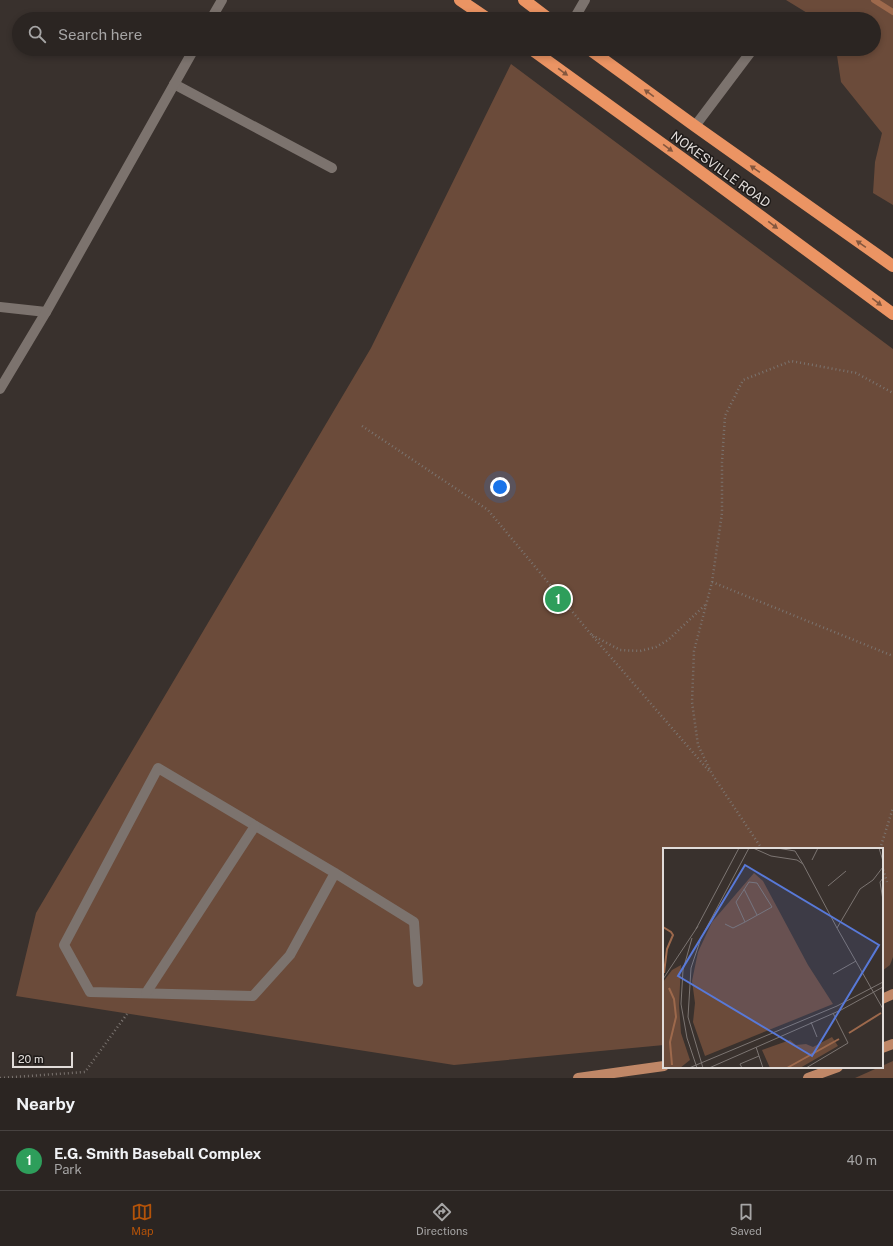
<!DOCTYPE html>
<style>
:root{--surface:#2b2522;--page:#37312f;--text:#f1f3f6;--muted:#a6a5a5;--line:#474240;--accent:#b45309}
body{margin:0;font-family:"Public Sans",sans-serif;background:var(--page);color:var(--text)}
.scale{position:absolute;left:12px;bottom:10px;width:61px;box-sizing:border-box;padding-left:4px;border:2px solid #e1dcd9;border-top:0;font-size:11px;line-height:14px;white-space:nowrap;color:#e1dcd9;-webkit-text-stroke:3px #1e1a18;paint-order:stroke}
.you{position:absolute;left:500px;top:487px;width:14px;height:14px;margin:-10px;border:3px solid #fff;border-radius:50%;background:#1a73e8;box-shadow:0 0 0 6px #1a73e833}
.badge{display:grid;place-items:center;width:26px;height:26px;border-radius:50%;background:var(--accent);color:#fff;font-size:13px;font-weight:700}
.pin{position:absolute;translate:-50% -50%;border:2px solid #fff;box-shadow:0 1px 4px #0006}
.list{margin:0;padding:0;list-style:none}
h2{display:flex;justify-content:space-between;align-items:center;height:52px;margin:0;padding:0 16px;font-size:17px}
h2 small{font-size:13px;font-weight:400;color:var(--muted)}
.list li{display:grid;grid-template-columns:26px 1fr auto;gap:12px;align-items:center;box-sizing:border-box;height:60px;padding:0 16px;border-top:1px solid var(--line)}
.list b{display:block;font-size:15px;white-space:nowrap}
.list p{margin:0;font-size:13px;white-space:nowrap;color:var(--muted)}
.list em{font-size:13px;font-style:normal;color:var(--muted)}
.icon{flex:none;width:22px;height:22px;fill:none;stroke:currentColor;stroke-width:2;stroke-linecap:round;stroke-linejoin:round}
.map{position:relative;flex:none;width:893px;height:1078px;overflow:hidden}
.search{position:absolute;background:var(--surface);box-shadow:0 2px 6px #0003;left:12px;right:12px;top:12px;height:44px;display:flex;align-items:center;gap:10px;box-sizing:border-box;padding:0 14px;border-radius:22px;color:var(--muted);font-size:15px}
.sheet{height:112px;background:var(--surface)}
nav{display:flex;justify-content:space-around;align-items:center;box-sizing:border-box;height:56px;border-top:1px solid var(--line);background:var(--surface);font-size:11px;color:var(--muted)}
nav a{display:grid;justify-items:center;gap:2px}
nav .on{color:var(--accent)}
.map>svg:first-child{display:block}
</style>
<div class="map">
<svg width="893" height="1078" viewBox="0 0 893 1078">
<rect width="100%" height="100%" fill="#39312d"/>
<g fill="#6b4b3a">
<path d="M 786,0 L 893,0 L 893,205 L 873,193 L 875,162 L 882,133 L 841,82 L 836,49 L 874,49 L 874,19 L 817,19 Z"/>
<path d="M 511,64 L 893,349 L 893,957 L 890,965 L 882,971 L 882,849 L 664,849 L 664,1045 L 454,1065 L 16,996 L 36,913 L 371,348 Z"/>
<path d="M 893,1061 L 893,1078 L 855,1078 Z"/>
</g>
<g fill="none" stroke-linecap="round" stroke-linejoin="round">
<path stroke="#9d694c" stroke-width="6" d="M 874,0 L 893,12"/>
<g stroke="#7b7470" stroke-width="2.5" stroke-dasharray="1 3" stroke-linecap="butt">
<path d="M 362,426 L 488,510 L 590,633 L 709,771"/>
<path d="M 712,582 L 893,656"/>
<path d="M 592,635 L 620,650 L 640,651 L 656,647 L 668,640 L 705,605"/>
<path d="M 762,849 L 712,774 L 698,745 L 692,702 L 694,651 L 712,582 L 722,513 L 722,462 L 725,416 L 743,380 L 791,361 L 856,373 L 893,393"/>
<path d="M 880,849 L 893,808"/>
<path d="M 882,866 L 887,882"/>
<path d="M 0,1078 L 85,1072 L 127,1014"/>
</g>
<g stroke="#7c736e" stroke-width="10">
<path d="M 211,19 L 222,0"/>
<path d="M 574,19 L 585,0"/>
<path d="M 174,84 L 332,168"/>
<path d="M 695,126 L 753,49"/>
<path d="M 0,307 L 46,312 L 194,49"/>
<path d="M 0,389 L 46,312"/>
<path d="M 335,873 L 290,955 L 253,996 L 90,992 L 64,945 L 158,768 L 335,873 L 414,922 L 418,982"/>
<path d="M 146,993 L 255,826"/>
</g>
<g stroke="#bf8767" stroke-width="10">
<path d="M 882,999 L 893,994"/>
<path d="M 882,1048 L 893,1044"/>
<path d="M 578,1078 L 664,1066"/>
<path d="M 808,1078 L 838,1067"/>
</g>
<g stroke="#eb9463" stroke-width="12">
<path d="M 460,0 L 488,19"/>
<path d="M 524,0 L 549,19"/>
<path d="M 531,49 L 686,161 L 893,314"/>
<path d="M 589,49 L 695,126 L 893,266"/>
</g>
</g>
<defs><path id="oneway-solid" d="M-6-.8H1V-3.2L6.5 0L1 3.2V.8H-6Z"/></defs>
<g fill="#84573e">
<use href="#oneway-solid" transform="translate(563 72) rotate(36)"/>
<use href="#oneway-solid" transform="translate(649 93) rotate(-144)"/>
<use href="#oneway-solid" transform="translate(668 148) rotate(36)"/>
<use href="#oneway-solid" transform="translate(755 169) rotate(-145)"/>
<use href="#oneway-solid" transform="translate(773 225) rotate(37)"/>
<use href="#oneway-solid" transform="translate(861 244) rotate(-145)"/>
<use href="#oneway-solid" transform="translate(877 302) rotate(37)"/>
</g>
<g text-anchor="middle" stroke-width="3" stroke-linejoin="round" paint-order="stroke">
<g font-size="13" fill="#e1dcd9" stroke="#1e1a18">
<text transform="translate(721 169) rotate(36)" y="5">NOKESVILLE ROAD</text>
</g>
</g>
<g transform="translate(663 848)">
<rect width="220" height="220" fill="#39312d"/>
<path d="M 91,25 L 100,33 L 145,117 L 170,156 L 42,208 L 30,174 L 32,155 L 29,133 L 35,104 L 49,74 ZM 18,117 L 16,157 L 18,185 L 27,212 L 17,220 L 0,220 L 0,134 L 9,122 ZM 169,189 L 175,198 L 137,220 L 107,220 L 99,202 L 127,192 L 133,197 L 143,196 L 150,199 Z" fill="#6b4b3a"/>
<path fill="none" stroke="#9d694c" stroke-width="2" d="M 0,79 L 8,84 L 10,87 L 4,101 L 1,125M 6,140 L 11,151 L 13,169 L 7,194 L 9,217M 186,185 L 218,165M 124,220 L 176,191"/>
<path fill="none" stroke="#7c7572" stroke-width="1" d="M 90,0 L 108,8 L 134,12 L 140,16 L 132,3 L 114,0M 216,0 L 220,13M 149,12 L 155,0M 140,16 L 174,80M 220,19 L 210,32 L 197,41 L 174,80 L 220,161M 220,30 L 217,34 L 220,52M 165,38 L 183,23M 81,41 L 94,67M 62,76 L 70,80 L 82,74 L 109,59 L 94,35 L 86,34 L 73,54 L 82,74M 33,81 L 76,0M 29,90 L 20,122 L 18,156 L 24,190 L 34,220M 170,126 L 193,113M 0,131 L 35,78M 148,174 L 154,189M 93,199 L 100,220M 26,220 L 174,158 L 220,134M 40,220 L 25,169 L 28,120 L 38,90 L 86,0M 46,220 L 178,162 L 220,139M 79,220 L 77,216 L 96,208M 143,220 L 185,195 L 170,165"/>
<path fill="#5879d8" fill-opacity="0.15" stroke="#5879d8" stroke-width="2" d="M 82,17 L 216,97 L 149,208 L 15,128 Z"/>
<rect width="220" height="220" fill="none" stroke="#e1dcd9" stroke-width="2"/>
</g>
</svg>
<div class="scale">20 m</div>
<div class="you"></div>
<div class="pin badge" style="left:558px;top:599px;background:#2e9e5b">1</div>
<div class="search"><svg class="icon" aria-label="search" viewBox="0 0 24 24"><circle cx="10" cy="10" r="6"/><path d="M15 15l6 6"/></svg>Search here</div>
</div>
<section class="sheet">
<h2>Nearby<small></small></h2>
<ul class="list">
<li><span class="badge" style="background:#2e9e5b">1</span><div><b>E.G. Smith Baseball Complex</b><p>Park</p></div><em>40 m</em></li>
</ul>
</section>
<nav>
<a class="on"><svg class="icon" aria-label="map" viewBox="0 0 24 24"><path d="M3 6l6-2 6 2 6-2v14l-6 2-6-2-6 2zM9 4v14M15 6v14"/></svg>Map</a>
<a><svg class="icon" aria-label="directions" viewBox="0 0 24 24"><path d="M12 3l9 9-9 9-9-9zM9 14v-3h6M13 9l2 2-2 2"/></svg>Directions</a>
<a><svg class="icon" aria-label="saved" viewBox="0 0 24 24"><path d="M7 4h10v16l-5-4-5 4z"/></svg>Saved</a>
</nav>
